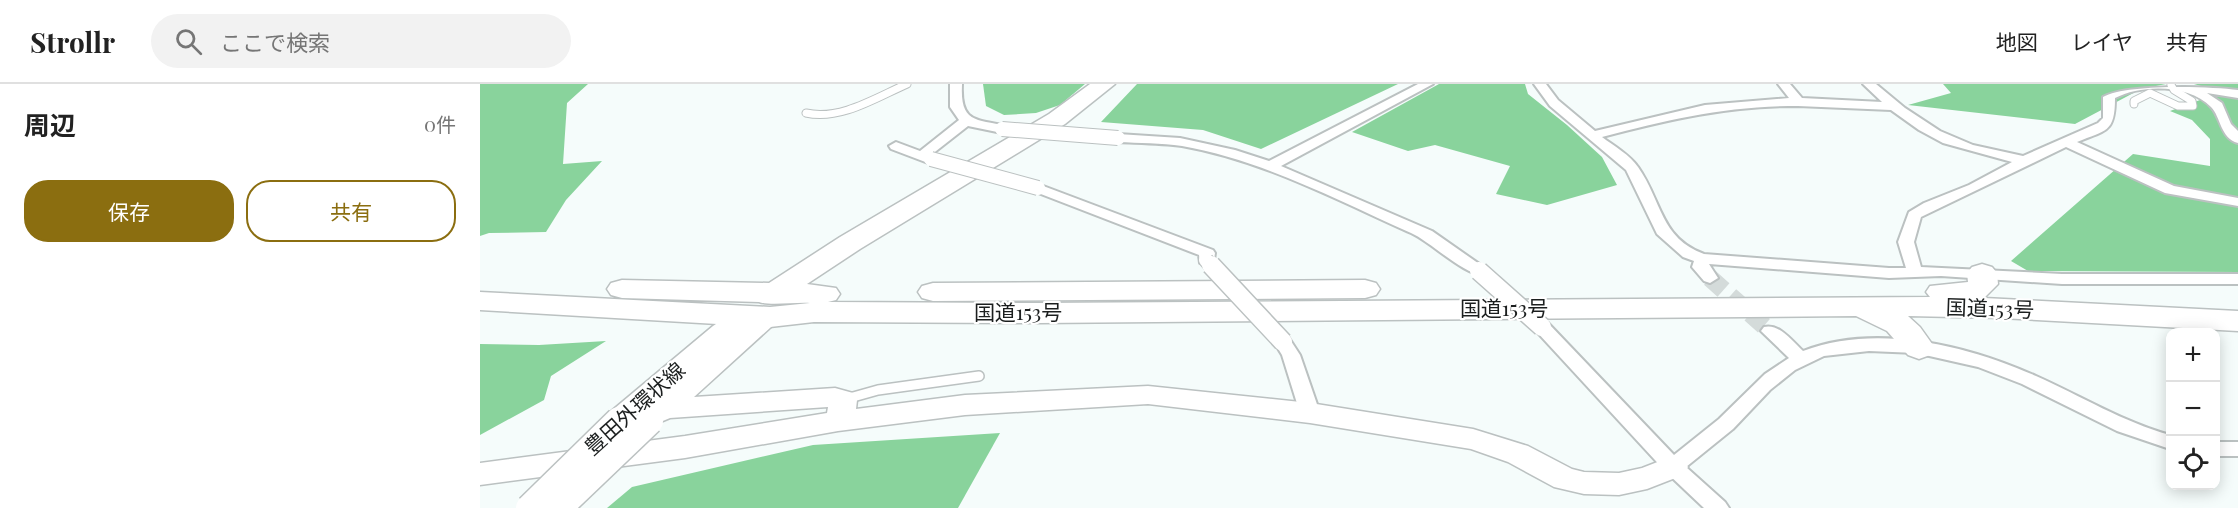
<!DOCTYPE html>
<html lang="ja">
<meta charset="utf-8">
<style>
:root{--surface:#fff;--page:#f2f2f2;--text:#222;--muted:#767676;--line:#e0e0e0;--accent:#8b6e10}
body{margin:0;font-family:"Playfair Display","Noto Sans JP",serif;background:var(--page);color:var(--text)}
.controls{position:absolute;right:18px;bottom:18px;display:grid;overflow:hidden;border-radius:12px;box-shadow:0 3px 15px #0003}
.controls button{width:54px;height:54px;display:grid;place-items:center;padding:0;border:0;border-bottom:2px solid var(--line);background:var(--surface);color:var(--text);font:30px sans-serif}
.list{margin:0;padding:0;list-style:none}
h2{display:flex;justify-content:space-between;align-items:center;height:78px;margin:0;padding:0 24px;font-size:26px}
h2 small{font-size:20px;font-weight:400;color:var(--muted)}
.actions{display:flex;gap:12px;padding:18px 24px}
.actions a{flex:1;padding:14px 0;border:2px solid var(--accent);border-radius:24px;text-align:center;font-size:21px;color:var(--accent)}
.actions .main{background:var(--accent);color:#fff}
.icon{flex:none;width:33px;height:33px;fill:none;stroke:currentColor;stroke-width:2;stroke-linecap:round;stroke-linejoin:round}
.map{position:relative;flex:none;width:1758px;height:424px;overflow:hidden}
header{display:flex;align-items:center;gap:36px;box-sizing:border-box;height:84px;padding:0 30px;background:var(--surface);border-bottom:2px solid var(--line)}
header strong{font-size:28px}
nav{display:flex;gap:33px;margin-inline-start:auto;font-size:21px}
.search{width:420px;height:54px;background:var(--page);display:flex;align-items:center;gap:15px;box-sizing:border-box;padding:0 21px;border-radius:33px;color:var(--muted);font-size:22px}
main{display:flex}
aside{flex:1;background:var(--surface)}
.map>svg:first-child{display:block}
</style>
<header>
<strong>Strollr</strong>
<div class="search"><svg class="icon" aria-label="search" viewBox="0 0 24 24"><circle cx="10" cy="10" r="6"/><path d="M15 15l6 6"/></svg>ここで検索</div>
<nav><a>地図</a><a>レイヤ</a><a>共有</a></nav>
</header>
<main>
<aside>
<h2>周辺<small>0件</small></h2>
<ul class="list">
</ul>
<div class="actions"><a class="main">保存</a><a>共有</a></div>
</aside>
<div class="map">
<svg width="1758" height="424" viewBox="0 0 1758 424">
<rect width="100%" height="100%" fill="#f5fcfb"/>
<g fill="#89d39c">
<path d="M 0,0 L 108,0 L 87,19 L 83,80 L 122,77 L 86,116 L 66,148 L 9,149 L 0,152 Z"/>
<path d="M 503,0 L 605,0 L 580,21 L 556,29 L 524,31 L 506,22 Z"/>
<path d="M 657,0 L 918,0 L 781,65 L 723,46 L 621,38 Z"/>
<path d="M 959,0 L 1045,0 L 1048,10 L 1087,41 L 1122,73 L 1137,101 L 1067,121 L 1016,110 L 1030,82 L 955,61 L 928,67 L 872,48 Z"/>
<path d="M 1463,0 L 1686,0 L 1661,5 L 1595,40 L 1428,21 L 1471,9 Z"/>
<path d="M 1714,0 L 1758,0 L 1758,188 L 1548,187 L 1531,177 L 1653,70 L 1730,82 L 1730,55 L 1712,36 L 1690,27 L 1720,16 L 1736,16 L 1721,2 Z"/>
<path d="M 126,257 L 71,292 L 64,316 L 0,351 L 0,260 L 59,261 Z"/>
<path d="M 520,349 L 478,424 L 127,424 L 152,403 L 333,361 Z"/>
</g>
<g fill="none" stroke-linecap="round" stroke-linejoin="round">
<path stroke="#d4dbda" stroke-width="18" stroke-dasharray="18 9" stroke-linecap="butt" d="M 1230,194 L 1290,247"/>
<defs>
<g id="lane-far1">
<path d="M 1654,20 L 1654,17 L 1670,9 L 1698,22 L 1713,22 L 1712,17 L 1694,6 L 1691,1"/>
<path d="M 326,29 C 360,37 397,13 427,0"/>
</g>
<path id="lane" d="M 366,315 L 398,306 L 499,292"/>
<g id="street">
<path d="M 470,0 L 482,0 C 480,39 495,35 527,42 L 528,45 L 527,48 L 522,49 L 488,42 L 451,71 L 455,75 L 448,79 L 411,65 L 409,62 L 416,58 L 440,67 L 479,36 L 470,23 Z"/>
<path d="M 938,0 L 953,0 L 801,82 L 952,147 L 1005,184 L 1007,187 L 1005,190 C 988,195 950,157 931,149 C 857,116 782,76 702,62 C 681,59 659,59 638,58 L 631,54 L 638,50 L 700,54 L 755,66 L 789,77 Z"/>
<path d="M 1054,0 L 1066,0 L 1078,16 L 1115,47 L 1225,21 L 1309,14 L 1298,0 L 1310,0 L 1322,14 L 1402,18 L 1383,0 L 1396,0 L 1425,24 L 1460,47 L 1493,61 L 1543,72 L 1618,39 L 1623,34 L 1623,13 C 1645,0 1728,2 1758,6 L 1758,14 L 1727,9 L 1742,19 L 1751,40 L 1758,47 L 1758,59 C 1740,54 1741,33 1731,23 C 1709,0 1662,0 1635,14 C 1635,49 1626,46 1597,58 L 1694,102 L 1758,114 L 1758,122 L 1685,109 L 1586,63 L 1441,133 L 1434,158 L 1441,183 L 1582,190 L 1758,190 L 1758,200 L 1582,200 L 1461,192 L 1409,194 L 1229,180 L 1238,194 L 1230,199 L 1224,197 L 1212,183 L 1214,177 L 1203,173 L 1177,150 L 1146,86 L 1070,22 ZM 1318,22 L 1411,26 L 1439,46 L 1463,59 L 1532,78 L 1489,101 L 1444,119 L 1429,128 L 1418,158 L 1426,184 L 1409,184 L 1224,170 C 1180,154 1182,117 1158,83 C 1150,71 1134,62 1122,53 C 1191,35 1247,22 1318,22 Z"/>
<path d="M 558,100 L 733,166 L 735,169 L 734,176 L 726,181 L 720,179 L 719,171 L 553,107 L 551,104 L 553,101 Z"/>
<path d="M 1062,237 L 1068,239 L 1194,371 L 1239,335 L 1285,290 L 1309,274 L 1281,247 L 1284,243 C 1299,239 1312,257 1323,267 C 1396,239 1487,261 1556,292 C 1601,312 1643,338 1690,351 L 1690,365 L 1637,347 L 1542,300 L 1498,283 L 1436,269 L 1389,267 L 1344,272 L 1315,286 L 1290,306 L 1253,345 L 1206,383 L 1245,418 L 1249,424 L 1224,424 L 1186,388 L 1056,247 L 1053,243 L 1056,239 Z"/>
<path d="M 803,252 L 809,254 L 820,271 L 840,329 L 837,334 L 830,336 L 823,334 L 820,329 L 802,271 L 794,258 L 797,254 Z"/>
<rect x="1736" y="358" width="22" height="14"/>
</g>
<path id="secondary" d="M 266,224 L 275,226 L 277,231 L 290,225 L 299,227 L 302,233 L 214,313 L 355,304 L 373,309 L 377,316 L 376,325 L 485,311 L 668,302 L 830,319 L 993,345 L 1048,362 L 1092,385 L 1104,388 L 1139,389 L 1162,384 L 1193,372 L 1203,375 L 1208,383 L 1203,391 L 1167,405 L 1139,411 L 1104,410 L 1074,403 L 1028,378 L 991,365 L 830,339 L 668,320 L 485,331 L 358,347 L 205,374 L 0,401 L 0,379 L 205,352 L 347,329 L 348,323 L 190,334 L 178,339 L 168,336 L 164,329 C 152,340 146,348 129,343 L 125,336 L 129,329 L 233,242 L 257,226 Z"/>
<g id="highway">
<path d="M 610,0 L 635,0 L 585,40 L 380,165 L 327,200 L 356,204 L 360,210 L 356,216 L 348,218 L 559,219 L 1450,213 L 1446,208 L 1450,202 L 1488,198 L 1487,189 L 1492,183 L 1502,180 L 1512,183 L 1517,189 L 1518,200 L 1504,214 L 1758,227 L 1758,247 L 1521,234 L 1428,232 L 1440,243 L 1455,264 L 1450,271 L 1439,275 L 1428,271 L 1407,247 L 1376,232 L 559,239 L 334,238 L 290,243 L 0,226 L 0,208 L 290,223 L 330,219 C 315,218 290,222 279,218 L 142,214 L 131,211 L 127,205 L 131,199 L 142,196 L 289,199 L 360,153 L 569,30 Z"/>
<path d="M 885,196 L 896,199 L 900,205 L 896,211 L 885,214 L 453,217 L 442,214 L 438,208 L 442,202 L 453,199 Z"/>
</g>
</defs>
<use href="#lane-far1" stroke="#bbc1c1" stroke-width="9"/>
<use href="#lane" stroke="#bbc1c1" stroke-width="12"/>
<use href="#street" stroke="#bbc1c1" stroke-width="4"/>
<use href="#secondary" stroke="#bbc1c1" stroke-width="3"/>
<use href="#highway" stroke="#bbc1c1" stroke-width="3"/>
<use href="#lane-far1" stroke="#fff" stroke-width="7"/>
<use href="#lane" stroke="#fff" stroke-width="9"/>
<use href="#street" fill="#fff" fill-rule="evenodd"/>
<use href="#secondary" fill="#fff" fill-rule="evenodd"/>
<use href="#highway" fill="#fff" fill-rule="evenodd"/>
<defs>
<g id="street-bridge-far1">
<path d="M 522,45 L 638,54"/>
<path d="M 451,75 L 558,104"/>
<path d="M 726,176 L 732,183"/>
</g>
<g id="street-bridge">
<path d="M 731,181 L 803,258"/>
<path d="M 999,187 L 1062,243"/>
</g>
<g id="secondary-bridge">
<path d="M 49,424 L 139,336"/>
<path d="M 79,424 L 170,337"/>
</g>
</defs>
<use href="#street-bridge-far1" stroke="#bbc1c1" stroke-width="16" stroke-linecap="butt"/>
<use href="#street-bridge" stroke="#bbc1c1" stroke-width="21" stroke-linecap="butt"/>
<use href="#secondary-bridge" stroke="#bbc1c1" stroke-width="29" stroke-linecap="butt"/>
<use href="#street-bridge-far1" stroke="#fff" stroke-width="14"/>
<use href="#street-bridge" stroke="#fff" stroke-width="18"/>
<use href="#secondary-bridge" stroke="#fff" stroke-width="26"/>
</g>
<g text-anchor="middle" stroke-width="4.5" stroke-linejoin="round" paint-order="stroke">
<g font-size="21" fill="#1c1f1f" stroke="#fff">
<text x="1024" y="232">国道153号</text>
<text transform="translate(1510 225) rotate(2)" y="7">国道153号</text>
<text x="538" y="236">国道153号</text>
<text transform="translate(155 325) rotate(-42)" y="7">豊田外環状線</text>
</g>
</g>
</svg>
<div class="controls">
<button>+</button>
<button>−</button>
<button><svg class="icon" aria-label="locate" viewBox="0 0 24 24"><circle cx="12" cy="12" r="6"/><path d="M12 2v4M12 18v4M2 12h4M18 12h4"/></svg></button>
</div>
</div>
</main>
